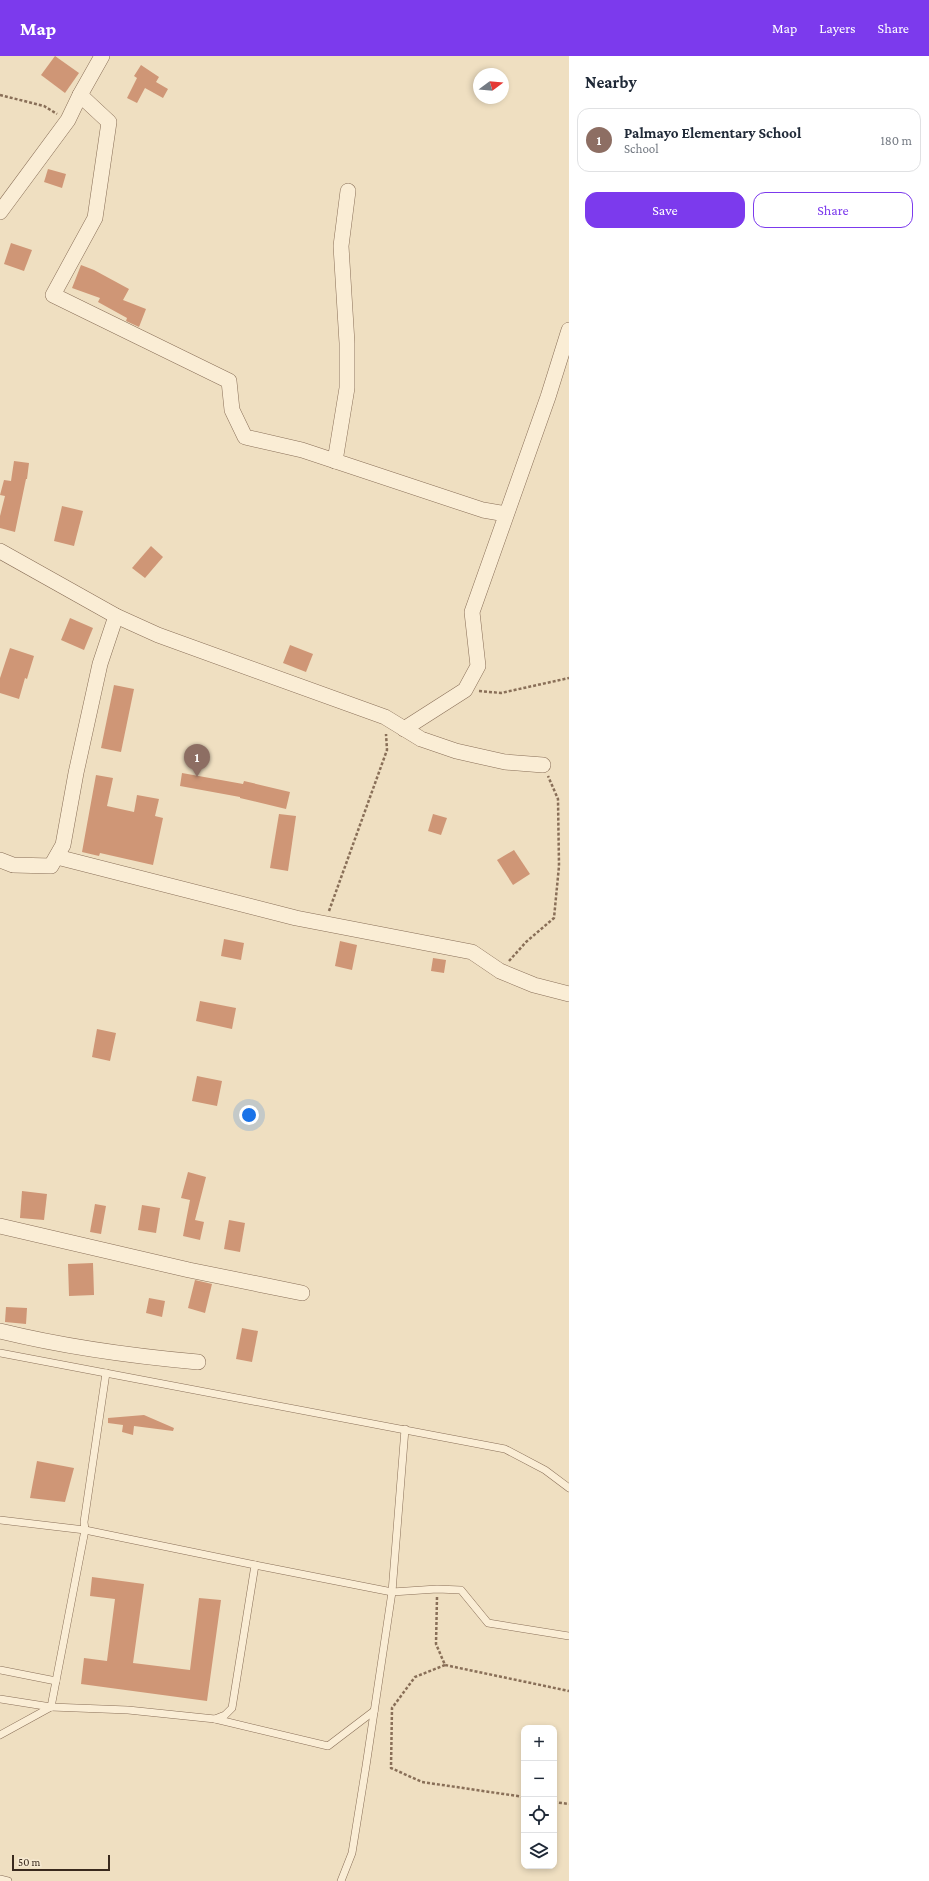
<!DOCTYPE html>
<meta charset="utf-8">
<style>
:root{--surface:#fff;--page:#f6f6f7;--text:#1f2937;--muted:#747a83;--line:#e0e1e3;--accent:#7c3aed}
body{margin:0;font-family:"Crimson Pro",serif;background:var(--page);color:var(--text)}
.controls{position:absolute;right:12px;bottom:12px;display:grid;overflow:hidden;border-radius:8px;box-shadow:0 2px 6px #0003}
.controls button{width:36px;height:36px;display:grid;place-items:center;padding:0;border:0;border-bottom:1px solid var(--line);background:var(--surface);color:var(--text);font:20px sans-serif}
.compass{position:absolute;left:473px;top:12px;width:36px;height:36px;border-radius:50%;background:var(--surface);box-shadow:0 2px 6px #0003;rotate:74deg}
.scale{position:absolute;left:12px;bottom:10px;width:98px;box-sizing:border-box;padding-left:4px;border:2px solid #39291d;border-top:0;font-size:11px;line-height:14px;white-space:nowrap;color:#39291d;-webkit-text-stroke:3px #f6e9d1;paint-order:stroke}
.you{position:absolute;left:249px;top:1059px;width:14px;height:14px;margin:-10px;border:3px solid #fff;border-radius:50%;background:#1a73e8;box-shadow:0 0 0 6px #1a73e833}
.badge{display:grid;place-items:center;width:26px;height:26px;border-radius:50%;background:var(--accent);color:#fff;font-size:13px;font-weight:700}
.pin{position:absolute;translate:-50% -33px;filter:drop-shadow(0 1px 2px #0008)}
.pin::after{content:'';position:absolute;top:21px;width:14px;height:12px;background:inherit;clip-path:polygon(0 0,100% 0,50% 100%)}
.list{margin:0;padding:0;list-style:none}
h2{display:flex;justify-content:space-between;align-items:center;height:52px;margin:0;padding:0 16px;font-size:17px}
h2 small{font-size:13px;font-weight:400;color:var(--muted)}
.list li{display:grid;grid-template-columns:26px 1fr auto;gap:12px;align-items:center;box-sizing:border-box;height:64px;margin:0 8px 8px;padding:0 8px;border:1px solid var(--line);border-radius:12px}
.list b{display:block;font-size:15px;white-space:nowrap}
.list p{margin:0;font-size:13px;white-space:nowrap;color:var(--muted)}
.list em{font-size:13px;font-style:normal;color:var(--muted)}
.actions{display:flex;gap:8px;padding:12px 16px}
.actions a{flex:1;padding:9px 0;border:1px solid var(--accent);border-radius:12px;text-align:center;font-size:14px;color:var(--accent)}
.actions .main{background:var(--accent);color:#fff}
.icon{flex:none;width:22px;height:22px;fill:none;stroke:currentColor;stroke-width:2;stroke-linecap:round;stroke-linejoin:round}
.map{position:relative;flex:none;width:569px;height:1825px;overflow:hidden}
header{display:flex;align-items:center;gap:24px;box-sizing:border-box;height:56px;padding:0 20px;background:var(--accent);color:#fff}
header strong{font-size:19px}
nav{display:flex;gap:22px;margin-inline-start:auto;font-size:14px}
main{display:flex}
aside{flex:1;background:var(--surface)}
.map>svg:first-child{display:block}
</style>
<header>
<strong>Map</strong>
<nav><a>Map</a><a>Layers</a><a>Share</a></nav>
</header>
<main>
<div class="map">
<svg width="569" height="1825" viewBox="0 0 569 1825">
<rect width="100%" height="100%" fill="#efdfc1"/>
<g fill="#cf9676">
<path d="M 55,0 L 79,17 L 65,37 L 41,19 Z"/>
<path d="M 141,9 L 159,21 L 156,26 L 168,33 L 163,42 L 145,32 L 137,47 L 127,42 L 137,22 L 134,20 Z"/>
<path d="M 48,113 L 66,118 L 62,132 L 44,126 Z"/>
<path d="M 11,187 L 32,194 L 24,215 L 4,208 Z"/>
<path d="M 81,209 L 94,214 L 129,233 L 123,244 L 146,253 L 139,271 L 126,265 L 127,262 L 98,246 L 100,242 L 72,232 Z"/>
<path d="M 14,405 L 29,407 L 27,423 L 26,423 L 15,476 L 0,472 L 0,460 L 5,440 L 0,439 L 4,424 L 11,425 Z"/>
<path d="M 62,450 L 83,455 L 74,490 L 54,485 Z"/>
<path d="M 151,490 L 163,501 L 145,522 L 132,512 Z"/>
<path d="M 70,562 L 93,572 L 84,594 L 61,584 Z"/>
<path d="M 290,589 L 313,598 L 306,616 L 283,607 Z"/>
<path d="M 10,592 L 34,600 L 27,623 L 25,622 L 19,643 L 0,637 L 0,622 Z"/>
<path d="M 114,629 L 134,633 L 121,696 L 101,692 Z"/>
<path d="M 182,717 L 243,728 L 244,725 L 290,736 L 286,753 L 240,742 L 240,741 L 180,730 Z"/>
<path d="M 96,719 L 113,722 L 107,750 L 134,756 L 137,739 L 159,743 L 155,760 L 163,762 L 153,809 L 100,797 L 99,800 L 82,796 Z"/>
<path d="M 279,758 L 296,760 L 288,815 L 270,812 Z"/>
<path d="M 433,758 L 447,762 L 441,779 L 428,775 Z"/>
<path d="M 514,794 L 530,818 L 513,829 L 497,804 Z"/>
<path d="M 224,883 L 244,887 L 241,904 L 221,900 Z"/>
<path d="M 340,885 L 357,889 L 352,914 L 335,910 Z"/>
<path d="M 433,902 L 446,904 L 444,917 L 431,915 Z"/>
<path d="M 200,945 L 236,952 L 232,973 L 196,965 Z"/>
<path d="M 97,973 L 116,977 L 110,1005 L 92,1001 Z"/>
<path d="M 197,1020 L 222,1025 L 217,1050 L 192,1045 Z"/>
<path d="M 188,1116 L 206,1121 L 195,1164 L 204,1166 L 200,1184 L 183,1180 L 190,1144 L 181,1142 Z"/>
<path d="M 22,1135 L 47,1138 L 44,1164 L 20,1162 Z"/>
<path d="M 95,1148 L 106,1150 L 101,1178 L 90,1176 Z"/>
<path d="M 142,1149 L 160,1152 L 156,1177 L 138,1174 Z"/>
<path d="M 229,1164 L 245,1167 L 240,1196 L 224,1193 Z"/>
<path d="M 93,1207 L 94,1239 L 69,1240 L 68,1208 Z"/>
<path d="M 195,1224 L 212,1228 L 205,1257 L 188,1252 Z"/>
<path d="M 149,1242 L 165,1245 L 162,1261 L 146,1257 Z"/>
<path d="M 6,1251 L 27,1252 L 26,1268 L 5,1266 Z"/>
<path d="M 242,1272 L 258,1275 L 252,1306 L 236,1303 Z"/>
<path d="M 144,1359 L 174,1372 L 173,1375 L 134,1370 L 133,1379 L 122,1376 L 123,1369 L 108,1367 L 108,1362 Z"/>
<path d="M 37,1405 L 74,1412 L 65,1446 L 30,1442 Z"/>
<path d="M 92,1521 L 144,1528 L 133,1607 L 190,1614 L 199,1542 L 221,1544 L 207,1645 L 81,1628 L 84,1602 L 107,1605 L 115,1543 L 90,1540 Z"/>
</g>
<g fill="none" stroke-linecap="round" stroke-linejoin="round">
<defs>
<g id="service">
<path d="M 0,1297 L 505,1393 L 545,1414 L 569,1432"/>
<path d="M 0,1464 L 85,1474 L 255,1509 L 232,1652 L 225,1659 L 215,1663 L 128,1654 L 51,1651 L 0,1643"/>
<path d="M 255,1509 L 392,1536 L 437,1533 L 461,1534 L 488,1567 L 569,1580"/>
<path d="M 0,1614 L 56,1625"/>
<path d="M 51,1651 L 85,1474 L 84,1466 L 106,1317"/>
<path d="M 215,1663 L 328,1690 L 374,1655"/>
<path d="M 0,1679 L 51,1651"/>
<path d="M 0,1823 L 8,1825"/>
<path d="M 341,1825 L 352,1797 L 366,1710 L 392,1536 L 405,1373"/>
</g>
<g id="minor">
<path d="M 80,39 L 109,66 L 95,162 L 53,239 L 229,325 L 232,354 L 245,381 L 302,394 L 483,454 L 506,458"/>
<path d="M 0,156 L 68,64 L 80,39 L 102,0"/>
<path d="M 335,405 L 347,332 L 347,287 L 341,190 L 348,135"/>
<path d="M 0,495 L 116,560 L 158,579 L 385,661 L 421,683 L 456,695 L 505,706 L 543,709"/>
<path d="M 404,673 L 465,634 L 478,610 L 472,556 L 548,341 L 569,274"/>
<path d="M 57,801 L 296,862 L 472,896 L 500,915 L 534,929 L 569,938"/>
<path d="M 0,804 L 13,809 L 51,810 L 63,789 L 76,717 L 100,608 L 116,560"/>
<path d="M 0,1170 L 189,1214 L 302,1237"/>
<path d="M 0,1275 C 65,1291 131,1300 198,1306"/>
</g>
</defs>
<use href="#service" stroke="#896f58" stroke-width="8"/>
<use href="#minor" stroke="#896f58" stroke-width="16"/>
<g stroke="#896f58" stroke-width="2.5" stroke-dasharray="3 2" stroke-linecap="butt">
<path d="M 0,39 L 44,50 L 57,58"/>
<path d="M 479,635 L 501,637 L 569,622"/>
<path d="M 329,855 L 387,694 L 386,678"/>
<path d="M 509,905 L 526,886 L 554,862 L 559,810 L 558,743 L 548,720"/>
<path d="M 437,1541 L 436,1588 L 445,1609 L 569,1635"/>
<path d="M 445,1609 L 415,1621 L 392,1652 L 391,1712 L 422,1726 L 524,1741"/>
<path d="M 554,1746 L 569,1748"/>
</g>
<use href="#service" stroke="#faedd5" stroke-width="7"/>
<use href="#minor" stroke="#faedd5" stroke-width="15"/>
</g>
</svg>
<div class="controls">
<button>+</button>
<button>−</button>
<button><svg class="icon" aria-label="locate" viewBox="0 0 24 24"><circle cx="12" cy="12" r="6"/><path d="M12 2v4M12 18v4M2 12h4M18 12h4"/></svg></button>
<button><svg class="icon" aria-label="layers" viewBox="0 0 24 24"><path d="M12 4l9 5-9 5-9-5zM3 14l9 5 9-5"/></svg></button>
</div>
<svg class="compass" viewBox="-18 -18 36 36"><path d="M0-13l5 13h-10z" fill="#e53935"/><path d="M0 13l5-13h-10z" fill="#747a83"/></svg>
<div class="scale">50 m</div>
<div class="you"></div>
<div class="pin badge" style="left:197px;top:721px;background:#8d6e63">1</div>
</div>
<aside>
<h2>Nearby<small></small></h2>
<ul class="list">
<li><span class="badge" style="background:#8d6e63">1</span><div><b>Palmayo Elementary School</b><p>School</p></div><em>180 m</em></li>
</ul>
<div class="actions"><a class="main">Save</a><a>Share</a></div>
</aside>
</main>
